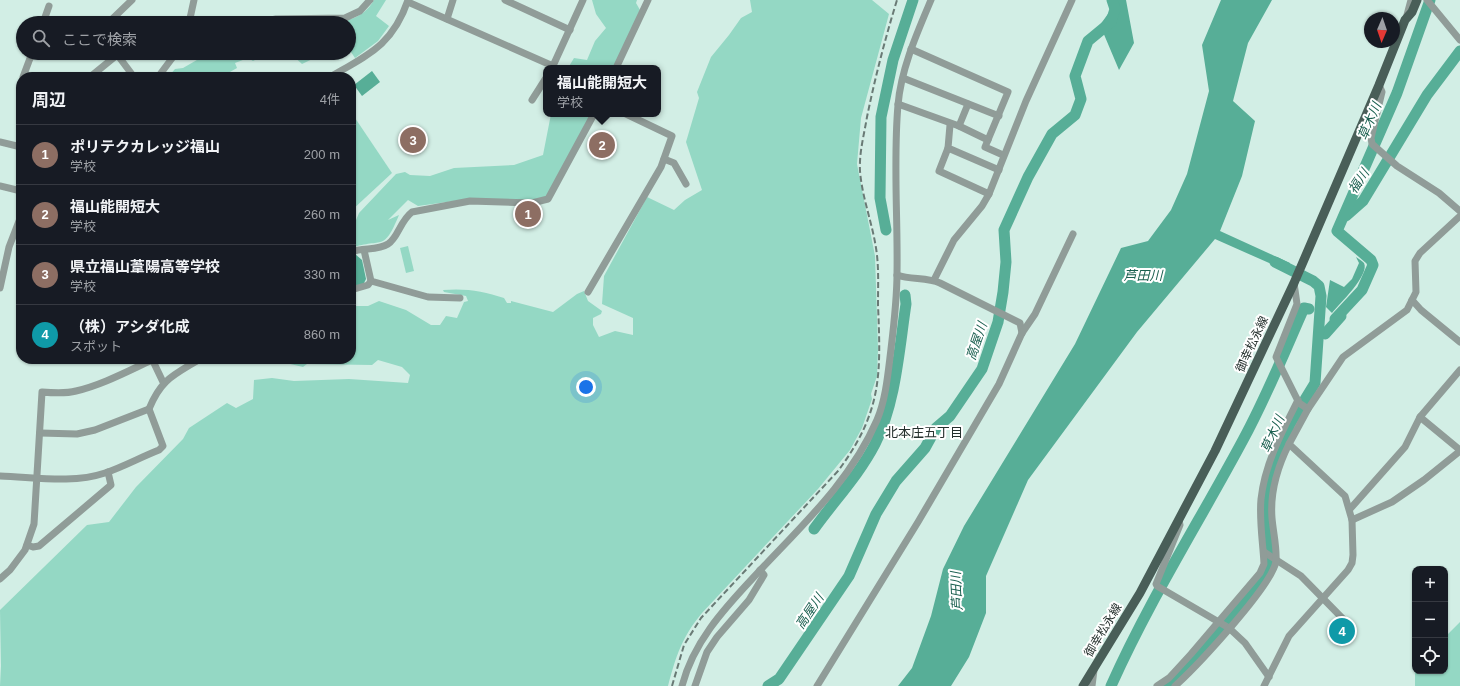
<!DOCTYPE html>
<html lang="ja">
<meta charset="utf-8">
<style>
:root{--surface:#171b24;--page:#20242c;--text:#f1f3f6;--muted:#9ea1a6;--line:#363941;--accent:#c99fd0}
body{margin:0;font-family:Helvetica,"Noto Sans JP",sans-serif;background:var(--page);color:var(--text)}
.controls{position:absolute;right:12px;bottom:12px;display:grid;overflow:hidden;border-radius:8px;box-shadow:0 1px 3px #0004}
.controls button{width:36px;height:36px;display:grid;place-items:center;padding:0;border:0;border-bottom:1px solid var(--line);background:var(--surface);color:var(--text);font:20px sans-serif}
.compass{position:absolute;left:1364px;top:12px;width:36px;height:36px;border-radius:50%;background:var(--surface);box-shadow:0 1px 3px #0004;rotate:182deg}
.you{position:absolute;left:586px;top:387px;width:14px;height:14px;margin:-10px;border:3px solid #fff;border-radius:50%;background:#1a73e8;box-shadow:0 0 0 6px #1a73e833}
.badge{display:grid;place-items:center;width:26px;height:26px;border-radius:50%;background:var(--accent);color:#fff;font-size:13px;font-weight:700}
.pin{position:absolute;translate:-50% -50%;border:2px solid #fff;box-shadow:0 1px 4px #0006}
.popup{position:absolute;left:543px;top:65px;width:118px;height:52px;box-sizing:border-box;display:grid;place-content:center;border-radius:8px;background:var(--surface);filter:drop-shadow(0 1px 3px #0005);font-size:13px;white-space:nowrap;color:var(--muted)}
.popup b{font-size:15px;color:var(--text)}
.popup::after{content:'';position:absolute;left:50%;top:100%;margin-left:-8px;border:8px solid transparent;border-top-color:var(--surface)}
.list{margin:0;padding:0;list-style:none}
h2{display:flex;justify-content:space-between;align-items:center;height:52px;margin:0;padding:0 16px;font-size:17px}
h2 small{font-size:13px;font-weight:400;color:var(--muted)}
.list li{display:grid;grid-template-columns:26px 1fr auto;gap:12px;align-items:center;box-sizing:border-box;height:60px;padding:0 16px;border-top:1px solid var(--line)}
.list b{display:block;font-size:15px;white-space:nowrap}
.list p{margin:0;font-size:13px;white-space:nowrap;color:var(--muted)}
.list em{font-size:13px;font-style:normal;color:var(--muted)}
.icon{flex:none;width:22px;height:22px;fill:none;stroke:currentColor;stroke-width:2;stroke-linecap:round;stroke-linejoin:round}
.map{position:relative;flex:none;width:1460px;height:686px;overflow:hidden}
.search{position:absolute;background:var(--surface);box-shadow:0 1px 3px #0004;left:16px;top:16px;width:340px;height:44px;display:flex;align-items:center;gap:10px;box-sizing:border-box;padding:0 14px;border-radius:22px;color:var(--muted);font-size:15px}
.panel{position:absolute;background:var(--surface);box-shadow:0 1px 3px #0004;left:16px;top:72px;width:340px;height:292px;border-radius:16px}
.map>svg:first-child{display:block}
</style>
<div class="map">
<svg width="1460" height="686" viewBox="0 0 1460 686">
<rect width="100%" height="100%" fill="#d2eee5"/>
<g fill="#94d8c4">
<path d="M 374,0 L 386,0 L 376,16 L 389,26 L 378,41 L 355,58 L 349,49 L 349,23 L 291,23 L 351,19 C 362,15 368,10 374,0 Z"/>
<path d="M 592,0 L 637,0 L 636,3 L 640,10 L 614,68 L 568,68 L 574,58 L 587,60 L 595,41 L 606,28 L 596,14 Z"/>
<path d="M 750,0 L 872,0 L 889,14 L 861,118 L 857,164 L 875,256 L 878,349 L 877,376 L 871,394 L 872,399 L 862,428 L 850,450 L 818,489 L 702,613 C 682,637 676,656 668,686 L 0,686 L 1,666 L 0,610 L 87,525 L 109,522 L 136,487 L 183,439 L 189,428 L 227,403 L 236,408 L 253,399 L 254,380 L 272,378 L 294,381 L 349,379 L 408,383 L 410,375 L 402,367 L 378,360 L 372,365 L 307,364 L 303,367 L 269,359 L 351,359 L 351,306 L 368,306 L 379,301 L 406,310 L 431,325 L 440,325 L 446,316 L 457,318 L 464,302 L 468,301 L 466,296 L 444,292 L 443,290 C 465,288 484,291 504,298 L 507,303 L 511,303 L 511,301 L 553,312 L 577,294 L 584,291 L 588,301 L 602,311 L 601,314 L 593,318 L 593,325 L 599,337 L 615,331 L 633,335 L 633,318 L 602,304 L 604,276 L 647,197 L 674,210 L 685,200 L 702,190 L 686,142 L 699,98 L 697,92 L 711,57 L 729,35 L 741,18 L 752,12 Z"/>
<path d="M 209,53 L 268,53 L 253,61 L 248,58 L 235,63 L 237,68 L 221,77 L 168,77 L 175,69 L 183,68 Z"/>
<path d="M 290,53 L 325,53 L 302,64 Z"/>
<path d="M 351,112 L 392,173 L 351,211 Z"/>
<path d="M 551,114 L 592,114 L 547,197 L 531,202 L 469,199 L 418,206 L 408,200 L 388,220 L 399,215 C 383,253 384,237 351,248 L 351,227 L 354,225 L 359,213 L 396,174 L 405,172 L 410,175 L 430,176 L 454,168 L 514,165 L 543,155 Z"/>
<path d="M 408,246 L 414,271 L 406,273 L 400,248 Z"/>
<path d="M 1460,622 L 1460,686 L 1415,686 L 1415,671 L 1445,671 L 1445,637 Z"/>
</g>
<g fill="#57ae97">
<path d="M 1108,0 L 1126,0 L 1134,43 L 1119,70 L 1100,25 L 1110,11 Z"/>
<path d="M 1221,0 L 1272,0 L 1248,43 L 1233,101 L 1255,121 L 1242,176 L 1220,231 L 1290,263 L 1287,271 L 1215,239 L 1137,332 L 1028,480 L 986,576 L 986,613 L 969,657 L 951,686 L 898,686 L 912,668 L 931,616 L 943,569 L 964,526 L 1075,344 L 1121,248 L 1148,241 L 1171,210 L 1187,174 L 1209,91 L 1202,45 Z"/>
<path d="M 372,71 L 380,82 L 362,96 L 354,85 Z"/>
<path d="M 355,254 L 362,260 L 366,279 L 363,285 L 351,288 L 351,256 Z"/>
<path d="M 1356,257 C 1359,259 1362,261 1364,263 C 1370,275 1339,304 1332,313 L 1326,307 L 1330,280 L 1344,287 L 1352,279 L 1359,263 Z"/>
</g>
<g fill="none" stroke-linecap="round" stroke-linejoin="round">
<g stroke="#57ae97" stroke-width="11">
<path d="M 1346,216 L 1363,201 L 1427,95 L 1460,51"/>
<path d="M 886,230 L 880,198 L 881,117 L 893,60 L 913,0"/>
<path d="M 1335,319 L 1362,290 L 1373,265 L 1371,260 L 1337,231 L 1397,93 L 1430,0"/>
<path d="M 1325,334 L 1341,316"/>
<path d="M 814,529 C 834,501 859,475 875,444 C 896,402 899,350 906,304 L 905,295"/>
<path d="M 768,686 L 779,679 L 849,576 L 876,514 L 896,481 L 925,448 L 936,428 L 950,416 L 982,369 L 998,322 L 1003,292 L 1006,262 L 1004,230 L 1028,177 L 1052,134 L 1075,115 L 1081,99 L 1075,76 L 1088,41 L 1111,22 L 1115,9 L 1112,0"/>
<path d="M 1111,686 C 1149,601 1199,522 1243,440 C 1266,398 1284,353 1304,308 L 1309,309"/>
<path d="M 1166,686 L 1196,659 L 1258,584 L 1269,562 L 1266,504 L 1274,464 L 1290,424 L 1315,383 L 1321,296 L 1319,286 L 1313,281 L 1275,262"/>
</g>
<g stroke="#909c98" stroke-width="7">
<path d="M 505,0 L 570,30"/>
<path d="M 1427,0 L 1460,40"/>
<path d="M 408,2 L 553,66"/>
<path d="M 1407,15 L 1411,0"/>
<path d="M 447,19 L 453,0"/>
<path d="M 43,23 L 49,6"/>
<path d="M 108,23 L 132,0"/>
<path d="M 189,23 L 194,0"/>
<path d="M 255,23 L 276,19 L 345,18 L 360,11 L 370,0"/>
<path d="M 911,49 L 1008,92 L 985,147 L 1003,155"/>
<path d="M 116,53 L 134,77"/>
<path d="M 552,68 L 583,0"/>
<path d="M 616,68 L 648,0"/>
<path d="M 23,77 L 32,53"/>
<path d="M 90,77 L 117,55"/>
<path d="M 158,77 L 176,53"/>
<path d="M 330,77 C 368,55 393,45 408,0"/>
<path d="M 903,78 L 999,116"/>
<path d="M 1379,85 L 1382,92 L 1371,138 L 1372,144 L 1397,166 L 1439,193 L 1460,211"/>
<path d="M 532,100 L 546,78"/>
<path d="M 898,104 L 959,126 L 988,140"/>
<path d="M 950,125 L 948,148 L 999,170"/>
<path d="M 959,126 L 968,104"/>
<path d="M 0,142 L 21,147"/>
<path d="M 948,148 L 939,171 L 989,194"/>
<path d="M 664,159 L 674,163 L 686,184"/>
<path d="M 0,186 L 21,191"/>
<path d="M 364,250 L 371,281 L 428,297 L 460,298"/>
<path d="M 351,252 C 363,247 377,251 388,244 C 398,238 400,221 412,212 L 470,201 L 532,203 L 548,199 L 594,114"/>
<path d="M 897,275 C 911,280 927,277 940,283 L 1020,323 L 1022,333"/>
<path d="M 934,280 L 954,240 L 982,206 L 989,194 L 1026,101 L 1072,0"/>
<path d="M 1294,283 L 1297,304 L 1276,357 L 1299,403 L 1308,409"/>
<path d="M 0,288 L 9,247 L 21,216"/>
<path d="M 351,290 L 368,285 L 371,281"/>
<path d="M 588,292 L 661,167 L 672,136 L 626,114"/>
<path d="M 1412,300 L 1421,310 L 1460,342"/>
<path d="M 152,359 L 163,382"/>
<path d="M 1460,370 L 1420,417 L 1460,450"/>
<path d="M 40,433 L 77,434 L 95,430 L 149,409"/>
<path d="M 0,476 C 34,477 72,484 105,473 C 123,467 141,457 159,450 L 163,446 L 149,409 C 161,379 174,375 200,359"/>
<path d="M 1350,509 L 1405,447 L 1420,417"/>
<path d="M 1179,520 L 1180,525 L 1156,584 L 1157,586 L 1229,628 L 1245,643 L 1269,677"/>
<path d="M 1352,520 L 1392,502 L 1424,480 L 1460,451"/>
<path d="M 27,545 L 33,547 L 39,546 L 111,485 L 108,472"/>
<path d="M 1264,552 L 1301,576 L 1348,624"/>
<path d="M 0,579 L 10,570 L 25,550 L 34,524 L 42,392 C 53,393 65,394 76,391 C 102,385 128,371 152,360"/>
<path d="M 682,686 C 693,643 723,610 752,579 C 798,529 850,483 877,420 C 886,399 888,373 891,349 C 894,324 897,299 897,273 C 898,218 893,161 898,105 C 901,69 917,33 931,0"/>
<path d="M 695,686 L 707,652 L 717,637 L 749,600 L 764,575 L 760,570"/>
<path d="M 817,686 L 918,522 L 999,384 L 1022,333 L 1035,314 L 1073,234"/>
<path d="M 1092,686 L 1094,670"/>
<path d="M 1157,686 L 1169,678 L 1191,654 L 1260,573 L 1264,564 C 1263,543 1259,520 1261,499 C 1265,463 1282,432 1298,400"/>
<path d="M 1175,686 C 1196,667 1273,585 1276,561 C 1277,547 1273,531 1272,518 C 1270,493 1278,466 1289,444"/>
<path d="M 1264,686 L 1289,636 L 1348,570 L 1352,563 L 1353,555 L 1352,520 L 1345,496 L 1289,444 L 1308,409 L 1343,357 L 1407,310 L 1416,292 L 1415,261 L 1420,253 L 1460,216"/>
</g>
<path stroke="#495e58" stroke-width="9" d="M 1083,686 L 1140,593 L 1215,451 L 1294,283 L 1379,85 L 1405,20 L 1412,12 L 1417,0"/>
<path stroke="#697a75" stroke-width="2" stroke-dasharray="6 3" stroke-linecap="butt" d="M 672,686 L 684,645 L 701,618 L 838,471 C 882,412 881,375 878,305 C 878,286 879,266 876,248 C 872,222 862,197 860,171 C 859,153 864,135 867,117 C 875,78 885,39 897,0"/>
</g>
<g text-anchor="middle" stroke-width="4" stroke-linejoin="round" paint-order="stroke">
<g font-size="12" fill="#25302d" stroke="#fff">
<text transform="translate(1252 344) rotate(-65)" y="4">御幸松永線</text>
<text transform="translate(1103 630) rotate(-59)" y="4">御幸松永線</text>
</g>
<g font-size="13" font-style="italic" fill="#1b6050" stroke="#fff">
<text transform="translate(1369 121) rotate(-67)" y="5">草木川</text>
<text transform="translate(1358 181) rotate(-56)" y="5">福川</text>
<text x="1143" y="280">芦田川</text>
<text transform="translate(976 341) rotate(-71)" y="5">高屋川</text>
<text transform="translate(1272 434) rotate(-66)" y="5">草木川</text>
<text transform="translate(956 591) rotate(-93)" y="5">芦田川</text>
<text transform="translate(809 611) rotate(-56)" y="5">高屋川</text>
</g>
<g font-size="13" fill="#25302d" stroke="#fff">
<text x="924" y="437">北本庄五丁目</text>
</g>
</g>
</svg>
<div class="controls">
<button>+</button>
<button>−</button>
<button><svg class="icon" aria-label="locate" viewBox="0 0 24 24"><circle cx="12" cy="12" r="6"/><path d="M12 2v4M12 18v4M2 12h4M18 12h4"/></svg></button>
</div>
<svg class="compass" viewBox="-18 -18 36 36"><path d="M0-13l5 13h-10z" fill="#e53935"/><path d="M0 13l5-13h-10z" fill="#9ea1a6"/></svg>
<div class="you"></div>
<div class="pin badge" style="left:528px;top:214px;background:#8d6e63">1</div>
<div class="pin badge" style="left:602px;top:145px;background:#8d6e63">2</div>
<div class="popup"><b>福山能開短大</b>学校</div>
<div class="pin badge" style="left:413px;top:140px;background:#8d6e63">3</div>
<div class="pin badge" style="left:1342px;top:631px;background:#0f9aa8">4</div>
<div class="search"><svg class="icon" aria-label="search" viewBox="0 0 24 24"><circle cx="10" cy="10" r="6"/><path d="M15 15l6 6"/></svg>ここで検索</div>
<section class="panel">
<h2>周辺<small>4件</small></h2>
<ul class="list">
<li><span class="badge" style="background:#8d6e63">1</span><div><b>ポリテクカレッジ福山</b><p>学校</p></div><em>200 m</em></li>
<li><span class="badge" style="background:#8d6e63">2</span><div><b>福山能開短大</b><p>学校</p></div><em>260 m</em></li>
<li><span class="badge" style="background:#8d6e63">3</span><div><b>県立福山葦陽高等学校</b><p>学校</p></div><em>330 m</em></li>
<li><span class="badge" style="background:#0f9aa8">4</span><div><b>（株）アシダ化成</b><p>スポット</p></div><em>860 m</em></li>
</ul>
</section>
</div>
